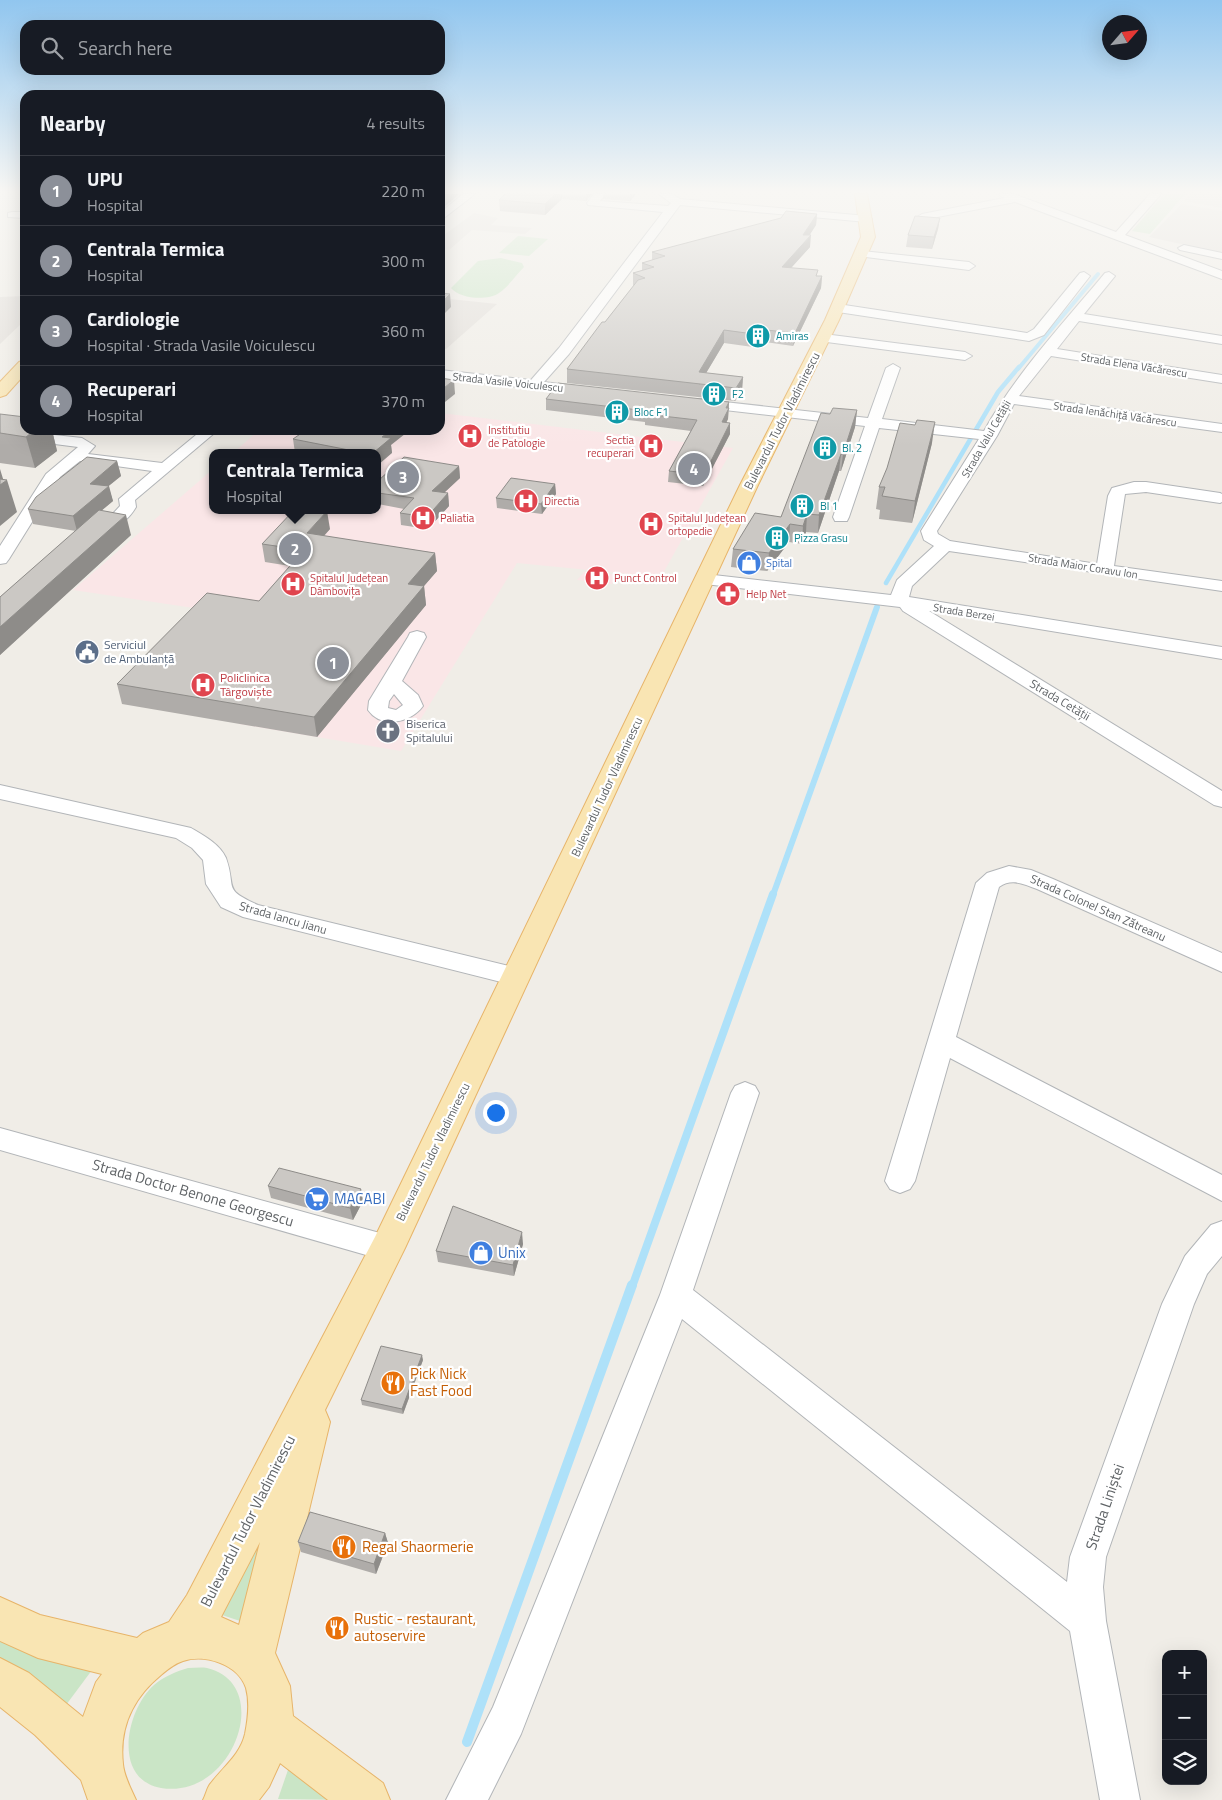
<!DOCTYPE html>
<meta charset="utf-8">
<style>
:root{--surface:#171b24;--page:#20242c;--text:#f1f3f6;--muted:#9ea1a6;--line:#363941;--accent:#8c9099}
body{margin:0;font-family:"Titillium Web",sans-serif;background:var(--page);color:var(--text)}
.controls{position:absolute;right:15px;bottom:15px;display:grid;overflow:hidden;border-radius:10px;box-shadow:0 5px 20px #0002}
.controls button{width:45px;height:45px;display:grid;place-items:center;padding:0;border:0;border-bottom:1px solid var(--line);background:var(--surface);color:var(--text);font:25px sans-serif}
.compass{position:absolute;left:1102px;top:15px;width:45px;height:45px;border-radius:50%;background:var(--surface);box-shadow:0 5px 20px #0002;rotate:62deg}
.you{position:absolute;left:495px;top:1112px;width:18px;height:18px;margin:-12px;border:4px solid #fff;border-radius:50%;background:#1a73e8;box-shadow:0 0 0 8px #1a73e833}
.badge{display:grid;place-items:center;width:32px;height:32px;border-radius:50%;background:var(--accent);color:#fff;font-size:16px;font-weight:700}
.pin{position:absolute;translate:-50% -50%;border:2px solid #fff;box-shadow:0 1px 5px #0006}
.popup{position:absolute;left:209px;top:449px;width:172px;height:65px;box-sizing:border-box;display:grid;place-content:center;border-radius:10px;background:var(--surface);filter:drop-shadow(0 1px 4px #0005);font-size:16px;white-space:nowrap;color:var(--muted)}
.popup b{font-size:19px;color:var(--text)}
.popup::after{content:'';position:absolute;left:50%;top:100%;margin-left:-10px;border:10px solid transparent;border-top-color:var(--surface)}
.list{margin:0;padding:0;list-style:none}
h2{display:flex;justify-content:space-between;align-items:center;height:65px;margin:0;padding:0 20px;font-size:21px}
h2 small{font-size:16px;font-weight:400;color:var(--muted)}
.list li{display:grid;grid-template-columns:32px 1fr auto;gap:15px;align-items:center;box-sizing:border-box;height:70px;padding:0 20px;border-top:1px solid var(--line)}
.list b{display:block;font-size:19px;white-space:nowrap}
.list p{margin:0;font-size:16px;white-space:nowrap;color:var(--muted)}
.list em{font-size:16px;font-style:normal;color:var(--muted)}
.icon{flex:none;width:28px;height:28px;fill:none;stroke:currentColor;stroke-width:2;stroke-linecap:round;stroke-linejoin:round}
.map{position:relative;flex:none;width:1222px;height:1800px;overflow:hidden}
.search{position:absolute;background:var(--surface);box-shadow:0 5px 20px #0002;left:20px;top:20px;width:425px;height:55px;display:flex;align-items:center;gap:12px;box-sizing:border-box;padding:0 18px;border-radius:15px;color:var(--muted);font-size:19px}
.panel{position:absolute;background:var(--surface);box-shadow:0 5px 20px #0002;left:20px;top:90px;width:425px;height:345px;border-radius:15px}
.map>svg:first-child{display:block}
</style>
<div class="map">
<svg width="1222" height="1800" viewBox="0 0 1222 1800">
<rect width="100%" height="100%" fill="#f0ede7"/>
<g fill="#e2ded9">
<path d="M 1190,194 L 1222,194 L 1222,208 L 1184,201 Z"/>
<path d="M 1182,204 L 1222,211 L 1222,253 L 1149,237 Z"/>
<path d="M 474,213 L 498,218 L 491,225 L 532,228 L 525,234 L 472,230 L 449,250 L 440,249 L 440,238 Z"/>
<path d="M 25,296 L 25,320 L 0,344 L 0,297 Z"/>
<path d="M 440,298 L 497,304 L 446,349 L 440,349 Z"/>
</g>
<g fill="#fae6e7">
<path d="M 440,413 L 733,448 L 661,577 L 517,563 L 401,751 L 239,724 L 321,627 L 73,590 L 212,470 L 212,510 L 378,510 L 378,453 L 233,453 L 259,430 L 440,430 Z"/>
<path d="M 584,572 L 603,576 L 605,573 L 617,575 L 612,584 L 577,580 Z"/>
</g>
<g fill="#cae5c6">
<path d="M 1164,194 L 1185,194 L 1150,234 L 1132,231 Z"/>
<path d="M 518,236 L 548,239 L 529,256 L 499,253 Z"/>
<path d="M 501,258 L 522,263 L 524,267 C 516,275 508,287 499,293 C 487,301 460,299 451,288 L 478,261 Z"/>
<path d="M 305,1423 L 249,1624 L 213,1612 Z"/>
<path d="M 0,1633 L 95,1666 L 66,1705 L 0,1665 Z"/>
<path d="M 188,1668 C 194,1668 201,1667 207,1668 C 275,1684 233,1800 161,1788 C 112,1779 126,1710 154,1685 C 165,1676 175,1672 188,1668 Z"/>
<path d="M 290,1764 L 348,1800 L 278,1799 Z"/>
</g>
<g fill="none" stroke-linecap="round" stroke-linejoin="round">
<path stroke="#aee1f9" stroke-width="4" d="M 1018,369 L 1098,274"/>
<path stroke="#aee1f9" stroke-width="4.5" d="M 886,583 L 998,392 L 1019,367"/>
<path stroke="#aee1f9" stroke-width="6" d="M 773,895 L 877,607"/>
<path stroke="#aee1f9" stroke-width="8" d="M 632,1287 L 773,894"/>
<path stroke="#aee1f9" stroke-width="10" d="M 467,1742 L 632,1285"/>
<defs>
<g id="minor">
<path d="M 463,194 L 475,194 L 440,221 L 440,213 Z"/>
<path d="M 594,194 L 605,194 L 600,201 L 668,206 L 671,203 L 659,194 L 672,194 L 680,199 L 867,216 L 872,219 L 867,222 L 680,205 L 569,354 L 544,382 L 592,388 L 594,391 L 592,394 L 587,395 L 440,378 L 440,370 L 531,380 L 559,348 L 663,212 L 588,205 L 587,203 Z"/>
<path d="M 998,194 L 1014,194 L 1116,232 L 1150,194 L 1161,194 L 1125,235 L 1222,271 L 1222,279 L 1015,202 L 922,220 L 917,217 L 922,214 L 1004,198 Z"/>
<path d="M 12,212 L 25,212 L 25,218 L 8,217 L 8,213 Z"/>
<path d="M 1184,245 L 1222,253 L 1222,259 L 1180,250 L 1178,248 Z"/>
<path d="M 862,251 L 969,262 L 975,266 L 969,270 L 858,256 L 858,252 Z"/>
<path d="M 1084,272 L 1090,276 L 1044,335 L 1029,341 L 838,312 L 832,308 L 838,304 L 1027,333 L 1034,329 L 1080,273 Z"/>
<path d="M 1109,272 L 1115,276 L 1084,314 L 1222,336 L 1222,344 L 1079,321 L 1057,349 L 1222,375 L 1222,383 L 1051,356 L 1019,396 L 1222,424 L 1222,432 L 1014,404 L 997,436 L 937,531 L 938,534 L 950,541 L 1097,564 L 1108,496 L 1112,488 L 1134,482 L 1146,482 L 1220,493 L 1222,494 L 1222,502 L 1220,503 L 1146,492 L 1125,494 L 1114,566 L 1222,581 L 1222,591 L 949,551 L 912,586 L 909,597 L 1222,647 L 1222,659 L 929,611 L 1222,791 L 1222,807 L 1214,805 L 903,611 L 900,607 L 705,584 L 699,583 L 696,579 L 699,575 L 705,574 L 891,595 L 897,580 L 934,546 L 924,540 L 921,531 L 979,439 L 879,428 L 849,517 L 847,521 L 835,521 L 833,517 L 865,426 L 698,407 L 691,403 L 693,400 L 698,399 L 868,418 L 886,368 L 893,364 L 900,368 L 882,419 L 984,431 C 1017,372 1062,325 1105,273 Z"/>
<path d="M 824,334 L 965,352 L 972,356 L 965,360 L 819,341 L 817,338 L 819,335 Z"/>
<path d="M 0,429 L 82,438 L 95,446 L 88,454 L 162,463 L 202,430 L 218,430 L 135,500 L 136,507 C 130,517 121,527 109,524 L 107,520 L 120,506 L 119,499 L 152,471 L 80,461 L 60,477 L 9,559 L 6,563 L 0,564 L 0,546 L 46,474 L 78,447 L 0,437 Z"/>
<path d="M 417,631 L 424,633 L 426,637 L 402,681 L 418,695 L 423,706 C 411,723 381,729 368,710 L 369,701 L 408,637 L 410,633 ZM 394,694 L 403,705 L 396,710 L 388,708 L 389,701 Z"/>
<path d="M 0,785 L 191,828 C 203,835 220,844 226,858 C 237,889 221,888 258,905 L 517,968 L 526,971 L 530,977 L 526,983 L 517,986 L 243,917 L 221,907 L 206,884 L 203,860 L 192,848 L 176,838 L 0,799 Z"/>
<path d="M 1009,866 L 1031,870 L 1053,879 L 1222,953 L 1222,972 L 1037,889 C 1023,884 1012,878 999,887 L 956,1037 L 1222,1175 L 1222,1201 L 950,1058 L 915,1181 L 910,1189 L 900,1193 L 890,1189 L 885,1181 L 976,883 L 987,873 Z"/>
<path d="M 745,1082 L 755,1086 L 759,1093 L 693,1290 L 1067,1582 L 1070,1557 L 1162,1304 L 1185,1256 L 1211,1225 L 1222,1221 L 1222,1256 L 1207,1274 L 1194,1304 L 1106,1557 L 1103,1587 L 1106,1621 L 1140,1800 L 1100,1800 L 1070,1631 L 682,1319 L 521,1734 L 488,1800 L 446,1800 L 493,1707 L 660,1295 L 731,1093 L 735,1086 Z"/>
<path d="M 0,1128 L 387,1235 L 398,1239 L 402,1248 L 398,1257 L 387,1261 L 0,1150 Z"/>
</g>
<g id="major">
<path d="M 855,194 L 867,194 L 875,237 L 839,320 L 758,485 L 405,1248 L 325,1410 L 330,1422 L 275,1653 L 290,1686 L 293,1716 L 383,1783 L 390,1800 L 328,1800 L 280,1763 L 269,1787 L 259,1800 L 203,1800 C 206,1795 207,1787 211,1783 C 224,1766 240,1755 245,1734 C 248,1719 250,1703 246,1688 C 238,1664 205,1654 183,1661 C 174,1664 168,1669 161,1675 C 133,1698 119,1728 123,1764 C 124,1776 131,1789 136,1800 L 88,1800 L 81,1780 L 35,1735 L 0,1707 L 0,1658 L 29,1673 L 83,1717 L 96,1682 L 102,1674 L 38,1658 L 0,1641 L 0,1597 L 40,1615 L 137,1638 L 143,1633 L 169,1622 L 187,1595 L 375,1237 L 740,485 L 825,320 L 861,237 ZM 260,1542 L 239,1625 L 221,1617 Z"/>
<path d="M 25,360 L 25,374 L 6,395 L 0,397 L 0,382 L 19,362 Z"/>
</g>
</defs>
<use href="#minor" stroke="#b2b5b8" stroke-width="2"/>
<use href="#major" stroke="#e7b469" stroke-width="2"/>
<use href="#minor" fill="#fff" fill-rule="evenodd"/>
<use href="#major" fill="#f9e5b3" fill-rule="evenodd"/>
</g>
<g fill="#afaca9">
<path d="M 505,194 L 592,194 L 586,201 L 562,199 L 545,215 L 500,211 L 499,200 Z"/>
<path d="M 603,194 L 636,194 L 630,201 L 603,199 Z"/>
<path d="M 817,214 L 816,225 L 809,235 L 810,247 L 791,268 L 818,276 L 822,276 L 821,288 L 793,346 L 765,342 L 760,348 L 724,343 L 706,373 L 743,377 L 742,390 L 735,401 L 567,383 L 567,369 L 605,322 L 634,286 L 633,285 L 633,273 L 642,271 L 642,263 L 652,260 L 652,252 Z"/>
<path d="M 940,218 L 938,229 L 932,249 L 906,247 L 908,235 Z"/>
<path d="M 546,399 L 729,402 L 728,419 L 726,423 L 730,423 L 730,434 L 703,486 L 668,482 L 669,471 L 691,431 L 645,425 L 645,422 L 546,410 Z"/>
<path d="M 857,410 L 855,427 L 841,471 L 839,471 L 818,533 L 806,532 L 802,544 L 789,542 L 767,571 L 731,567 L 733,549 L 781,517 L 830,414 Z"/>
<path d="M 0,414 L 25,430 L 52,430 L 57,451 L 35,468 L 0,463 Z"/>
<path d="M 293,439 L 391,445 L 392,453 L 295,453 Z"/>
<path d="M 932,443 L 912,523 L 879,519 L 880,510 L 876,509 L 879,487 Z"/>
<path d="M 117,461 L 121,476 L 108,486 L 113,501 L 101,511 L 131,535 L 0,655 L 0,597 L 76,531 L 33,524 L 28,509 Z"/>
<path d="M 459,466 L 460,478 L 444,493 L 448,493 L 449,506 L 428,529 L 401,525 L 400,513 L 404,509 L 378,504 L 378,481 Z"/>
<path d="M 555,484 L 556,494 L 542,514 L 497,508 L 496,498 Z"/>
<path d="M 330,529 L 324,536 L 435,553 L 437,571 L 424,586 L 426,605 L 317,737 L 122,704 L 117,684 L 259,601 L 290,566 L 265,562 L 262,544 Z"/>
<path d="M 268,1186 L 363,1201 L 353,1220 L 271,1198 Z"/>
<path d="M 523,1244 L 514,1276 L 438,1262 L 436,1251 Z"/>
<path d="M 423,1360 L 403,1414 L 362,1405 L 361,1400 Z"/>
<path d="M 385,1533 L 388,1543 L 376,1574 L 301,1552 L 298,1542 Z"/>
</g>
<g fill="#8e8c89">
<path d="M 440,194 L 459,194 L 440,211 Z"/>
<path d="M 555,194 L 562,194 L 562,199 L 545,215 L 545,204 Z"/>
<path d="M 586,194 L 592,194 L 586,201 Z"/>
<path d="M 630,194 L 636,194 L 630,201 Z"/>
<path d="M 817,214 L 816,225 L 804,244 L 811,235 L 810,247 L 781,279 L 782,267 Z"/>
<path d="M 940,218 L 938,229 L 932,249 L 934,237 Z"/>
<path d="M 822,276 L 821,288 L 793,346 L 795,333 Z"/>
<path d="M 450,294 L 451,307 L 440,318 L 440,304 Z"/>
<path d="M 724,330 L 724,343 L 699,385 L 699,372 Z"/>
<path d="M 766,330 L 765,342 L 760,348 L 761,335 Z"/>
<path d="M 743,377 L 742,390 L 735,401 L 736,388 Z"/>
<path d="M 454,380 L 455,394 L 440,406 L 440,391 Z"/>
<path d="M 729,402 L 728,419 L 721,433 L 722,422 L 726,408 Z"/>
<path d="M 857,410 L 855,427 L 841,471 L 843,454 Z"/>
<path d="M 935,422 L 932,443 L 912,523 L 915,501 Z"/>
<path d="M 730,423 L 730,434 L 703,486 L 704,475 Z"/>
<path d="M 35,430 L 52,430 L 57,451 L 35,468 L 26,437 Z"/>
<path d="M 391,430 L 410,430 L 391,445 L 392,453 L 378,465 L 378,453 L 373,453 L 382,437 Z"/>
<path d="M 841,454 L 839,471 L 818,533 L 819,515 Z"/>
<path d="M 117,461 L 121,476 L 94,498 L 90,484 Z"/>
<path d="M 459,466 L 460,478 L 433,503 L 432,491 Z"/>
<path d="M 0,469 L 4,482 L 7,480 L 17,512 L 0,526 Z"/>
<path d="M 555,484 L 556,494 L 542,514 L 541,504 Z"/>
<path d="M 109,486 L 113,501 L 77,531 L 73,516 Z"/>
<path d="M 448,493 L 449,506 L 428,529 L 427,517 Z"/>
<path d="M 327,511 L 330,529 L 310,551 L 307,533 Z"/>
<path d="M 807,514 L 806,532 L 802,544 L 803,526 Z"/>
<path d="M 126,515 L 131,535 L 0,655 L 0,627 Z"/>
<path d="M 790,524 L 789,542 L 767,571 L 769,553 Z"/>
<path d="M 435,553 L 437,571 L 424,586 L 426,605 L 317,737 L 314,717 L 408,584 Z"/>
<path d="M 361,1189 L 363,1201 L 353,1220 L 350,1208 Z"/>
<path d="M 522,1232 L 523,1244 L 514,1276 L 513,1265 Z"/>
<path d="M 422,1355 L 423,1360 L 403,1414 L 402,1409 Z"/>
<path d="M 385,1533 L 388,1543 L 376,1574 L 374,1564 Z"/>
</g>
<g fill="#cbc8c4" stroke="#8e8c89">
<path d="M 505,194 L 555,194 L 545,204 L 499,200 Z"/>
<path d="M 786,211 L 817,214 L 803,235 L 811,235 L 782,267 L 818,270 L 816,276 L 822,276 L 795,333 L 766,330 L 761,335 L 724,330 L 699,372 L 743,377 L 736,388 L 567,369 L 602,322 L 605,322 L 638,280 L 645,278 L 633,273 L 654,267 L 642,263 L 665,256 L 652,252 L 781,218 Z"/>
<path d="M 915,216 L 940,218 L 934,237 L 908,235 Z"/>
<path d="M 440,293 L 450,294 L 440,304 Z"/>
<path d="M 440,378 L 454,380 L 440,391 Z"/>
<path d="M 558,383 L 729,402 L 726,408 L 729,408 L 722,422 L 730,423 L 704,475 L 669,471 L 697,420 L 645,414 L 647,411 L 546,399 Z"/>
<path d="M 833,408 L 857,410 L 843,454 L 841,454 L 819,515 L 807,514 L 803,526 L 790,524 L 769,553 L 733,549 L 755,513 L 781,517 L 821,413 L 830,414 Z"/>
<path d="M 0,414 L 25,417 L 25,430 L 35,430 L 26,437 L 0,433 Z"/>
<path d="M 917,420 L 935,422 L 915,501 L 882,496 L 885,487 L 879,487 L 887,468 L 900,423 L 915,425 Z"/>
<path d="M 306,430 L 391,430 L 382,437 L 391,438 L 373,453 L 364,453 L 293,439 Z"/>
<path d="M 87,457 L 117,461 L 90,484 L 109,486 L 73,516 L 28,509 L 36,497 Z"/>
<path d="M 404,457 L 459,466 L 432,491 L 448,493 L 427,517 L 400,513 L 414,498 L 378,493 L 378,481 Z"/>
<path d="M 511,478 L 555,484 L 541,504 L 496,498 Z"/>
<path d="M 0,479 L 7,480 L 0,485 Z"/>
<path d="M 99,510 L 126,515 L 0,627 L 0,597 Z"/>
<path d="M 294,510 L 319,510 L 327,511 L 307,533 L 435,553 L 408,584 L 424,586 L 314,717 L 117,684 L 207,593 L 259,601 L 304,550 L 262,544 Z"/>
<path d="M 279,1168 L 361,1189 L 350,1208 L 268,1186 Z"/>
<path d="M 453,1206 L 522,1232 L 513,1265 L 436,1251 Z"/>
<path d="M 381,1346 L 422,1355 L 402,1409 L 361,1400 Z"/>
<path d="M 310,1512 L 385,1533 L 374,1564 L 298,1542 Z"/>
</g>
<linearGradient id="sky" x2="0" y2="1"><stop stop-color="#91c6ef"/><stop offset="0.43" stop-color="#f8f7f4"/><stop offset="1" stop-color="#f8f7f4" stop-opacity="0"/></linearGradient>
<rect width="1222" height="446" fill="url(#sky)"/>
<defs>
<symbol id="building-disc" viewBox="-11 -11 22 22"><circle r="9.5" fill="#0f9aa8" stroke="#fff"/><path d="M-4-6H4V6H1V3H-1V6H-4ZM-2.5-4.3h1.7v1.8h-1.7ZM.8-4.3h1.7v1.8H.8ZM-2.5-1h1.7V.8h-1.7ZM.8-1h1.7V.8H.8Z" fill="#fff"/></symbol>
<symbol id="hospital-disc" viewBox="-11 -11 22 22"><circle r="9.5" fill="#e0444e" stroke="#fff"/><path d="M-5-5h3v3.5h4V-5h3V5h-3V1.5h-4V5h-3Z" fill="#fff"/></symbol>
<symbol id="shop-disc" viewBox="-11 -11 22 22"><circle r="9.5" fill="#3f7fe0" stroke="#fff"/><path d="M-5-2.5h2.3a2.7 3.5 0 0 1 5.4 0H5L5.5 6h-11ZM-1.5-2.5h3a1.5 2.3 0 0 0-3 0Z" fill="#fff"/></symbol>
<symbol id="pharmacy-disc" viewBox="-11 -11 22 22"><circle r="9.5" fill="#e0444e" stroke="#fff"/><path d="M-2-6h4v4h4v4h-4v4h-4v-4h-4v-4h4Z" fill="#fff"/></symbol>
<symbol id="civic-disc" viewBox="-11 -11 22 22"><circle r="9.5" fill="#5c6f8a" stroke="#fff"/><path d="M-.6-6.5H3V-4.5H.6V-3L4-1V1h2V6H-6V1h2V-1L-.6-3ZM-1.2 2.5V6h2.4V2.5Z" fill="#fff"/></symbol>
<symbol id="church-disc" viewBox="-11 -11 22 22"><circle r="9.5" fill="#6b7280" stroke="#fff"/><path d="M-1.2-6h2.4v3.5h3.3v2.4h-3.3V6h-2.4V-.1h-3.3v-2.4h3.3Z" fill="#fff"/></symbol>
<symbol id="supermarket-disc" viewBox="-11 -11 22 22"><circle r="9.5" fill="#3f7fe0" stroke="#fff"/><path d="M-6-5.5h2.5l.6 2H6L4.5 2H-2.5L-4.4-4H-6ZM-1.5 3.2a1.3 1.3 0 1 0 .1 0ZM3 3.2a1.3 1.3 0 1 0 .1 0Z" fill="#fff"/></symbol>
<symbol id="restaurant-disc" viewBox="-11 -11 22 22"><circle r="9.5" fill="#e8710a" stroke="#fff"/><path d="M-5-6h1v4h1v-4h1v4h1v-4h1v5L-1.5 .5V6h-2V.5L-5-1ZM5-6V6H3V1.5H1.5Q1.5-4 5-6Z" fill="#fff"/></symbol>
</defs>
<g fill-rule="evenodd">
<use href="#building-disc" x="744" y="322" width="28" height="28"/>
<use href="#building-disc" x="700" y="380" width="28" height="28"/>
<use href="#building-disc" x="603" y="398" width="28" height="28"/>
<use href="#hospital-disc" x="456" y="422" width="28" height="28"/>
<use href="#hospital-disc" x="637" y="432" width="28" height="28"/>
<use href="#building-disc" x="811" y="434" width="28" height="28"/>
<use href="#hospital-disc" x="512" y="487" width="28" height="28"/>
<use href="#building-disc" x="788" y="492" width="28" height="28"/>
<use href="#hospital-disc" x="409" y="504" width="28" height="28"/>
<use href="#hospital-disc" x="637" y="510" width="28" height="28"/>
<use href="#building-disc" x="763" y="524" width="28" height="28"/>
<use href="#shop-disc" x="735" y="549" width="28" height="28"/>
<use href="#hospital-disc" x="583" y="564" width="28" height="28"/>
<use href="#hospital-disc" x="279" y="570" width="28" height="28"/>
<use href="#pharmacy-disc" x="714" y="580" width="28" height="28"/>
<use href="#civic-disc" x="73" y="638" width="28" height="28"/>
<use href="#hospital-disc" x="189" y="671" width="28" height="28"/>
<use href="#church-disc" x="374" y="717" width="28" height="28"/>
<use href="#supermarket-disc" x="303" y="1185" width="28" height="28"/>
<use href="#shop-disc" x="467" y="1239" width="28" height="28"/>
<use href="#restaurant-disc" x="379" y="1369" width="28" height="28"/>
<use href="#restaurant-disc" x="330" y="1533" width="28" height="28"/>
<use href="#restaurant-disc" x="323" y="1614" width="28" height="28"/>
</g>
<g text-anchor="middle" stroke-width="4.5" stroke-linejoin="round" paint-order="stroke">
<g font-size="11" fill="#0d838f" stroke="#fff" text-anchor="start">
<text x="776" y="340">Amiras</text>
<text x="732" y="398">F2</text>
<text x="634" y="416">Bloc F1</text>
<text x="842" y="452">Bl. 2</text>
<text x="820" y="510">Bl 1</text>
<text x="794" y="542">Pizza Grasu</text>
</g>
<g font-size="11" fill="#5f6366" stroke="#fff">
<text transform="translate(1134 365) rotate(9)" y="4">Strada Elena Văcărescu</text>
<text transform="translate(508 382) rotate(6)" y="4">Strada Vasile Voiculescu</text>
<text transform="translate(1115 414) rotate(8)" y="4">Strada Ienăchiță Văcărescu</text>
<text transform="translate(986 439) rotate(-60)" y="4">Strada Valul Cetății</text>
<text transform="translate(1083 566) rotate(9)" y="4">Strada Maior Coravu Ion</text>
<text transform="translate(964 612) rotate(9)" y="4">Strada Berzei</text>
</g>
<g font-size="11" fill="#be3a42" stroke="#fff" text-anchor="start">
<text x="488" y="434">Institutiu<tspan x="488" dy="13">de Patologie</tspan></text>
<text x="634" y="444" text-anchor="end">Sectia<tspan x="634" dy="13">recuperari</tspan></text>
<text x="544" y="505">Directia</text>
<text x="440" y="522">Paliatia</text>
<text x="668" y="522">Spitalul Județean<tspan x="668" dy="13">ortopedie</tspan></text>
<text x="310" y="582">Spitalul Județean<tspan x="310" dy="13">Dâmbovița</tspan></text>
<text x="614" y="582">Punct Control</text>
<text x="746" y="598">Help Net</text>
</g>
<g font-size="11" fill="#366cbe" stroke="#fff" text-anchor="start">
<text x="766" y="567">Spital</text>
</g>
<g font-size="12" fill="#5f6366" stroke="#fff">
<text transform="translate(782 421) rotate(-63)" y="4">Bulevardul Tudor Vladimirescu</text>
<text transform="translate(1060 700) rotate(31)" y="4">Strada Cetății</text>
<text transform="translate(607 787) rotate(-65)" y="4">Bulevardul Tudor Vladimirescu</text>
<text transform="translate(1098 908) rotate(24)" y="4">Strada Colonel Stan Zătreanu</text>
<text transform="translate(283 918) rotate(16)" y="4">Strada Iancu Jianu</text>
<text transform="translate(433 1152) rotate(-64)" y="4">Bulevardul Tudor Vladimirescu</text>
</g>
<g font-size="12" fill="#4e5e75" stroke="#fff" text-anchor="start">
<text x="104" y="649">Serviciul<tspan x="104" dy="14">de Ambulanță</tspan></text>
</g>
<g font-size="12" fill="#be3a42" stroke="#fff" text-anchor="start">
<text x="220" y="682">Policlinica<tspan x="220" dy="14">Târgoviște</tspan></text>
</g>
<g font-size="12" fill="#5b616d" stroke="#fff" text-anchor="start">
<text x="406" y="728">Biserica<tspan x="406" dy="14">Spitalului</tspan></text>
</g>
<g font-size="15" fill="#5f6366" stroke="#fff">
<text transform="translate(193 1193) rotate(16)" y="5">Strada Doctor Benone Georgescu</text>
<text transform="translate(1105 1507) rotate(-71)" y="5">Strada Liniștei</text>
<text transform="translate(248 1521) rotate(-63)" y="5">Bulevardul Tudor Vladimirescu</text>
</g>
<g font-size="15" fill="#366cbe" stroke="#fff" text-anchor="start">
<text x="334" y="1204">MACABI</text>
<text x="498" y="1258">Unix</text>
</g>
<g font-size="15" fill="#c56008" stroke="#fff" text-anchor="start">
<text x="410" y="1379">Pick Nick<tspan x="410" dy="17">Fast Food</tspan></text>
<text x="362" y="1552">Regal Shaormerie</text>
<text x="354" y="1624">Rustic - restaurant,<tspan x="354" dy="17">autoservire</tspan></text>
</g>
</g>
</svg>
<div class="controls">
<button>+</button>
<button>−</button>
<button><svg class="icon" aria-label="layers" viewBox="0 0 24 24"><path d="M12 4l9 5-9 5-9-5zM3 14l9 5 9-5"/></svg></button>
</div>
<svg class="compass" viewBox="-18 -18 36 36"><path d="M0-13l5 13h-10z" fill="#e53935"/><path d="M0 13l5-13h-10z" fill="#9ea1a6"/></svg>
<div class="you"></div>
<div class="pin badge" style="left:333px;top:663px">1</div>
<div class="pin badge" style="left:295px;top:549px">2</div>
<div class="popup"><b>Centrala Termica</b>Hospital</div>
<div class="pin badge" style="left:403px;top:477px">3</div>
<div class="pin badge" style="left:694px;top:469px">4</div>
<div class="search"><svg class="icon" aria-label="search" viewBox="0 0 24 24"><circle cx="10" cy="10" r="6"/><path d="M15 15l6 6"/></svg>Search here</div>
<section class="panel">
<h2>Nearby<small>4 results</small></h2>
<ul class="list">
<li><span class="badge">1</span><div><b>UPU</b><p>Hospital</p></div><em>220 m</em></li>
<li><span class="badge">2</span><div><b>Centrala Termica</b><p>Hospital</p></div><em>300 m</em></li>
<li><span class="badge">3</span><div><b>Cardiologie</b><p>Hospital · Strada Vasile Voiculescu</p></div><em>360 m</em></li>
<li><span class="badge">4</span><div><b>Recuperari</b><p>Hospital</p></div><em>370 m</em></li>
</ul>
</section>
</div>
